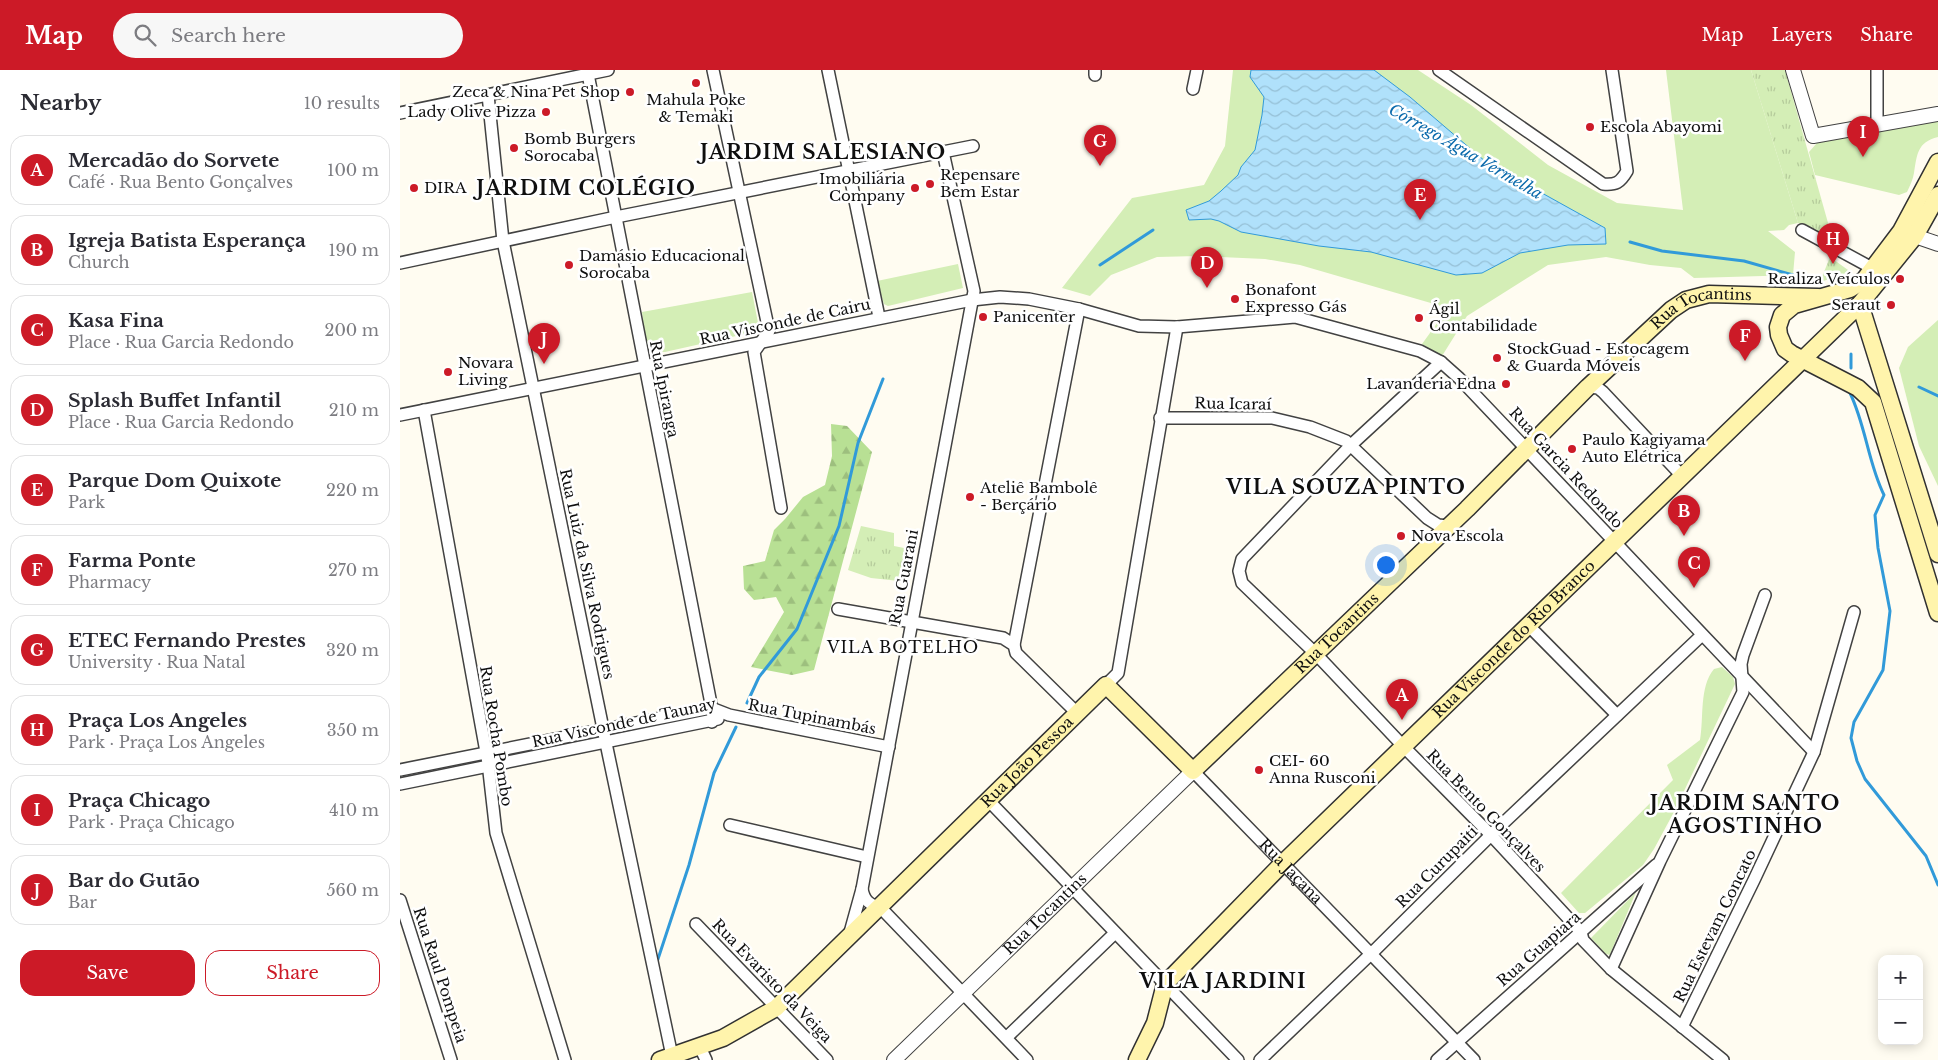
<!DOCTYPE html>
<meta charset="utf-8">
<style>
:root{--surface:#fff;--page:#f7f7f7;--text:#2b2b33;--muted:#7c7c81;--line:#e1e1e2;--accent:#cc1a27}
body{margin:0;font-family:"Libre Baskerville",serif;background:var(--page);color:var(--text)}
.controls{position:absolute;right:15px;bottom:15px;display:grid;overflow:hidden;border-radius:10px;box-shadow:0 2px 12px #0003}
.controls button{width:45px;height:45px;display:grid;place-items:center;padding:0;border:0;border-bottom:1px solid var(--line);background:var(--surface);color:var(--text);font:25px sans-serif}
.you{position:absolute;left:985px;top:494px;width:18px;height:18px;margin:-12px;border:4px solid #fff;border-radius:50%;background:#1a73e8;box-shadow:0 0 0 8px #1a73e833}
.badge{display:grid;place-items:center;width:32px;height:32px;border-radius:50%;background:var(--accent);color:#fff;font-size:16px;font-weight:700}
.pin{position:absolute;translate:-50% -41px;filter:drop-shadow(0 1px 2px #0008)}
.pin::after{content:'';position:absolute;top:26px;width:18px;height:15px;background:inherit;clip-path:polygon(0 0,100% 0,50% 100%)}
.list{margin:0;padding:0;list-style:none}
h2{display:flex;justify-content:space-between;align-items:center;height:65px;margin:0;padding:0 20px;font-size:21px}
h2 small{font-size:16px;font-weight:400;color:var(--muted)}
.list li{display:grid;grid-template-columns:32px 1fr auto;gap:15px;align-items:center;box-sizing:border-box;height:70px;margin:0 10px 10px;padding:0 10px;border:1px solid var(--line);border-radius:15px}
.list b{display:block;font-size:19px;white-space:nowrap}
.list p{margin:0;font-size:16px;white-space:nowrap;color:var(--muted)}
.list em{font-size:16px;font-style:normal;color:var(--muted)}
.actions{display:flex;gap:10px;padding:15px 20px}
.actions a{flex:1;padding:11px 0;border:1px solid var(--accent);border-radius:15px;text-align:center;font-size:18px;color:var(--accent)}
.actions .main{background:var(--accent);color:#fff}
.icon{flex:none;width:28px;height:28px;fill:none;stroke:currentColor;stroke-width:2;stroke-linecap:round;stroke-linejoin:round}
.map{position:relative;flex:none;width:1538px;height:990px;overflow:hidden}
header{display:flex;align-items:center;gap:30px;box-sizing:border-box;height:70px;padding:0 25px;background:var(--accent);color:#fff}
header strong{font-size:24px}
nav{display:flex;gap:28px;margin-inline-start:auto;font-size:18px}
.search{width:350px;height:45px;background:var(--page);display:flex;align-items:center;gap:12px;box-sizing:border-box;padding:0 18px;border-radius:28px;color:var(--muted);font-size:19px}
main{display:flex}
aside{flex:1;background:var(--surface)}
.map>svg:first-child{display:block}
</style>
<header>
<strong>Map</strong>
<div class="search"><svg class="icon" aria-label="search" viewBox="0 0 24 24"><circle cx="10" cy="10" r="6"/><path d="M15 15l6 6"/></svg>Search here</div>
<nav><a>Map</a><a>Layers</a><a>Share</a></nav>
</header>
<main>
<aside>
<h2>Nearby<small>10 results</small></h2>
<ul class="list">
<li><span class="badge">A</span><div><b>Mercadão do Sorvete</b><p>Café · Rua Bento Gonçalves</p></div><em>100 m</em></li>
<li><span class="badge">B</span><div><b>Igreja Batista Esperança</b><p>Church</p></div><em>190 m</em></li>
<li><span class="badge">C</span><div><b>Kasa Fina</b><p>Place · Rua Garcia Redondo</p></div><em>200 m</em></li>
<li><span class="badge">D</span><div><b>Splash Buffet Infantil</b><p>Place · Rua Garcia Redondo</p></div><em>210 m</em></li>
<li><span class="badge">E</span><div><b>Parque Dom Quixote</b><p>Park</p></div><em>220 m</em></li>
<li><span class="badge">F</span><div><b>Farma Ponte</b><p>Pharmacy</p></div><em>270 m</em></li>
<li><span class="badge">G</span><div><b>ETEC Fernando Prestes</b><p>University · Rua Natal</p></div><em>320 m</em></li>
<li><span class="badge">H</span><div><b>Praça Los Angeles</b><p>Park · Praça Los Angeles</p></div><em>350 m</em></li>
<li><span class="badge">I</span><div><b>Praça Chicago</b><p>Park · Praça Chicago</p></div><em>410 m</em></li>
<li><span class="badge">J</span><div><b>Bar do Gutão</b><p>Bar</p></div><em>560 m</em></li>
</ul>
<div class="actions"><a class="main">Save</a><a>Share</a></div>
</aside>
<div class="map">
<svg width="1538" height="990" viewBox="0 0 1538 990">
<defs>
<pattern id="grass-tufts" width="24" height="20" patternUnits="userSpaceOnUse" patternTransform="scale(1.25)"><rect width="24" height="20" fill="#d4eeb6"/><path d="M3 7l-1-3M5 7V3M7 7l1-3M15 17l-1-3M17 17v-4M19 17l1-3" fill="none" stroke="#b5cb9b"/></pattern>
<pattern id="forest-firs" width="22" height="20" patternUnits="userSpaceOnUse" patternTransform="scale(1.25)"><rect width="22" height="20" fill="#b8e094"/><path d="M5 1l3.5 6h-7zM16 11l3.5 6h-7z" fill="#9dbf7e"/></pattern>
<pattern id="water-waves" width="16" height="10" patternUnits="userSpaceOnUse" patternTransform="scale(1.25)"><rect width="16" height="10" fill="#b0e1fb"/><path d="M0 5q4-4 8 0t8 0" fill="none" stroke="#96c0d6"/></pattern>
</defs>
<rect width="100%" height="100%" fill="#fffcf1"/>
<g fill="url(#grass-tufts)">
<path d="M 1351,0 L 1385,0 L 1432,167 L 1398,153 Z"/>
<path d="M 1430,187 L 1448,200 L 1445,204 L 1420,212 Z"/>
<path d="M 461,456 L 494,463 L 494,476 L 514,480 L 508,512 L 471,508 L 448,500 Z"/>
</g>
<path fill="url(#forest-firs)" d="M 431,354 L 447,356 L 472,382 L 414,600 L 392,605 L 351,597 L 384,542 L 376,527 L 354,530 L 344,519 L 343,496 L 365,491 L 374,460 L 385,449 L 403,427 L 425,415 L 432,386 Z"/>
<g fill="#d4eeb6">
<path d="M 833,0 L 1018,0 L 1071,35 L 1148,95 L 1217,133 L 1283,140 L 1266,0 L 1351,0 L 1398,153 L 1389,155 L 1384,160 L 1368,161 L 1395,182 L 1393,205 L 1294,208 L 1281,198 L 1250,195 L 1206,187 L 1148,195 L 1067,246 L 1042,286 L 1022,274 L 1048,238 L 900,195 L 865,189 L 798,186 L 757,187 L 711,205 L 690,226 L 662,218 L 732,128 L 804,115 L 825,76 Z"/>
<path d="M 1538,51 L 1538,67 C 1517,72 1517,85 1514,103 C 1513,109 1510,116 1507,122 L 1499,125 L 1415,105 L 1409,82 L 1417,73 Z"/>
<path d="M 558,194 L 563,218 L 488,236 L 484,234 L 477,211 Z"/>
<path d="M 352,222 L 359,258 L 354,262 L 265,282 C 241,284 245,260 242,242 Z"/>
<path d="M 1538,250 L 1538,416 L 1519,376 L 1499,298 L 1508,277 Z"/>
<path d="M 1322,597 L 1333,607 L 1335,614 L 1275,740 L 1254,779 L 1243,795 L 1185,843 L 1179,843 L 1161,823 L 1273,710 L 1267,695 L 1300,670 C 1304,648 1299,617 1314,599 Z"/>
<path d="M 1236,822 L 1211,882 L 1210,885 L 1206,884 L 1191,868 Z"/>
</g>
<path fill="url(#water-waves)" stroke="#319ad9" d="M 851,0 L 974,0 L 1010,27 L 1086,92 L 1205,158 L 1206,174 L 1168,175 L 1120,183 L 1082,203 L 1056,205 L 971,182 L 919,176 L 841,162 L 819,151 L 811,149 L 789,150 L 786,140 L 809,131 L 821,121 L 838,105 L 841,97 L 855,80 L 862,45 L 864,27 L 850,7 Z"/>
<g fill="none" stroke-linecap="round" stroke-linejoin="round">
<g stroke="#319ad9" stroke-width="3">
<path d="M 1230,172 L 1262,181 L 1344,191 L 1393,205"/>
<path d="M 700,195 L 753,160"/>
<path d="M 1451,284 L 1451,298"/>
<path d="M 1519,317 L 1538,326"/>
<path d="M 1450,323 C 1466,356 1468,393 1484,425 L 1475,445 L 1478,478 L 1490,541 L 1483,600 L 1454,652 L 1451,668 L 1457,691 L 1465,709 L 1526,786 L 1538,815"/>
<path d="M 347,633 L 359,607 L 397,559 L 439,456 L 458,373 L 483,309"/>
<path d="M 257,892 L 289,795 L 314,703 L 336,657"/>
</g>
<defs>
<g id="minor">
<path d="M 313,0 L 369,261 L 354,282 L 381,438"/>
<path d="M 428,0 L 479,247"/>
<path d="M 1039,0 L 1203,114 C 1216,115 1220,113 1227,101 L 1212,0"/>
<path d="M 1477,0 L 1477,55"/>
<path d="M 188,4 L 313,644 L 312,652"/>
<path d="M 695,5 L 695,0"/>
<path d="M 793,19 L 797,0"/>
<path d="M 88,25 L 103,171 L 207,678 L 272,986"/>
<path d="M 0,43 L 208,0"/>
<path d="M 1402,160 L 1472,198"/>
<path d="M 0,193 L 216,147 L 573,76"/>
<path d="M 1041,292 L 951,375 L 842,489 L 839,501 L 842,513 L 915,583 L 1004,677 L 1091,765 L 1181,862 L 1183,870 L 1211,899 L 1323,990"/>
<path d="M 1188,317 L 1198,318 L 1203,322 L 1282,406"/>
<path d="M 24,340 L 88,693 L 96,763 L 165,990"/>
<path d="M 0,345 L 572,230 L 600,227 L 629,229 L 679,239 L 739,256 L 777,257 L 895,247 L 1020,281 L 1041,292 L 1059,308 L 1414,682"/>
<path d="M 760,348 L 872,348 L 910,357 L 946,371 L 1027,448 L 1038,455 L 1049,456"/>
<path d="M 438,539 L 603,568 L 614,575 L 616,583 L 678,644"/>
<path d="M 1128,555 L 1217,645"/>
<path d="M 614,575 L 679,239"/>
<path d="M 706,615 L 718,603 L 777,257"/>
<path d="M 0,700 L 311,638 L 329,645 L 489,677"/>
<path id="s1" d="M 793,701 L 1074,990"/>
<path d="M 0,714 L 318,649"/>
<path d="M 589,731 L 838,990"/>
<path d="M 330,755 L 467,787"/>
<path d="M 462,819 C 464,830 469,835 480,837 L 627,990"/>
<path d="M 0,830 L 51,990"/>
<path d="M 296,854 L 427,990"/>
<path d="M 449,866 L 462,819 L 574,221 L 543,82"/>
<path d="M 1211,899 L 1260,791 L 1343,622 L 1341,594 L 1343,585 L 1365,525"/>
<path d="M 1282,957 L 1354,810 L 1414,682 L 1454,542"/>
<path d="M 607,967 L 715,863"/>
<path d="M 300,977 L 306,990"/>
<path d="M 860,990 L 976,879 L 1096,760 L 1302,565"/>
<path d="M 1037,990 L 1256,795"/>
</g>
<g id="tertiary">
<path d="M 1393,0 L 1413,66 L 1538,44"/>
<path d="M 1506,163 L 1538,174"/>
<path id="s2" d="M 494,990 L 793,701"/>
</g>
<g id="secondary">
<path d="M 1538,92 L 1501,161 L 1464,210 L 1450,219 L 1394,235 L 1382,245 L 1378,257 L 1379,265 L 1385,279 L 1392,284 L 1458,318 L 1473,332 L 1538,543"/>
<path d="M 1460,234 L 1538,484"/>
<path id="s3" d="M 260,990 L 323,968 L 376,938 L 706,615 L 793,701 L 1067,439 L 1188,317 L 1271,240 L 1286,230 L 1309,224 L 1418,227"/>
<path id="s4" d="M 737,990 L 755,953 L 765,914 L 883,793 L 1460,234 L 1515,166 L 1538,125"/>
</g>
</defs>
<use href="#minor" stroke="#424242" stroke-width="14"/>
<use href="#tertiary" stroke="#424242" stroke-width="16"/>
<use href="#secondary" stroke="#313131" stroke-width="19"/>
<use href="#minor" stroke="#fff" stroke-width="11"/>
<use href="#tertiary" stroke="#fff" stroke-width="14"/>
<use href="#secondary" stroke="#fff4ac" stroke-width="16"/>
</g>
<g fill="#cc1a27" stroke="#fff" stroke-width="2">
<circle cx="296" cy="13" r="5"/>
<circle cx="230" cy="22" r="5"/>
<circle cx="146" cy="42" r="5"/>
<circle cx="1190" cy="57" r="5"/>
<circle cx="114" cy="78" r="5"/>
<circle cx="530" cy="114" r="5"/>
<circle cx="14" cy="118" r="5"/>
<circle cx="515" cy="118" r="5"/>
<circle cx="169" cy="195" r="5"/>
<circle cx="1500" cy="209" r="5"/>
<circle cx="835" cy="229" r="5"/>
<circle cx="1491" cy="235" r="5"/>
<circle cx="583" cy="247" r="5"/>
<circle cx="1019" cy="248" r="5"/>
<circle cx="1097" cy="288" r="5"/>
<circle cx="48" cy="302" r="5"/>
<circle cx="1106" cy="314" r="5"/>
<circle cx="1172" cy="379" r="5"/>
<circle cx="570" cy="427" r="5"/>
<circle cx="1001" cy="466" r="5"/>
<circle cx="859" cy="700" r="5"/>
</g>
<g text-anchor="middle" stroke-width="5" stroke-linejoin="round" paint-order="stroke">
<g font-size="15" fill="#0f0f0f" stroke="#fff" text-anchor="start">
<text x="220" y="27" text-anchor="end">Zeca &amp; Nina Pet Shop</text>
<text x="296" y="35" text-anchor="middle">Mahula Poke<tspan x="296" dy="17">&amp; Temaki</tspan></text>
<text x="136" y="47" text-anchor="end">Lady Olive Pizza</text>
<text x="1200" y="62">Escola Abayomi</text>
<text x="124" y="74">Bomb Burgers<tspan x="124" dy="17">Sorocaba</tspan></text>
<text x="540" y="110">Repensare<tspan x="540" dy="17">Bem Estar</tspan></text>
<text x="505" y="114" text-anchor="end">Imobiliária<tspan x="505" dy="17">Company</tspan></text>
<text x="24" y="123">DIRA</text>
<text x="179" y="191">Damásio Educacional<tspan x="179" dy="17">Sorocaba</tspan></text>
<text x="1490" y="214" text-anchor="end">Realiza Veículos</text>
<text x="845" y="225">Bonafont<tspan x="845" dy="17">Expresso Gás</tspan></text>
<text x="1481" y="240" text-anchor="end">Seraut</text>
<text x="1029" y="244">Ágil<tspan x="1029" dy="17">Contabilidade</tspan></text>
<text x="593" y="252">Panicenter</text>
<text x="1107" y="284">StockGuad - Estocagem<tspan x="1107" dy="17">&amp; Guarda Móveis</tspan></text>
<text x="58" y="298">Novara<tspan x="58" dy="17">Living</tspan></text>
<text x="1096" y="319" text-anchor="end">Lavanderia Edna</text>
<text x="1182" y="375">Paulo Kagiyama<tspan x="1182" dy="17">Auto Elétrica</tspan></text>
<text x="580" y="423">Ateliê Bambolê<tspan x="580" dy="17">- Berçário</tspan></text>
<text x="1011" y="471">Nova Escola</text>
<text x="869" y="696">CEI- 60<tspan x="869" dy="17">Anna Rusconi</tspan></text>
</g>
<g font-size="15" fill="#0f0f0f" stroke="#fff">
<text dy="5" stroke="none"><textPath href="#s3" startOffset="1406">Rua Tocantins</textPath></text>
<text transform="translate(385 252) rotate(-12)" y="5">Rua Visconde de Cairu</text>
<text transform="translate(264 319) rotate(79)" y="5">Rua Ipiranga</text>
<text transform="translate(833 334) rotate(1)" y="5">Rua Icaraí</text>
<text transform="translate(1166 398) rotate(47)" y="5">Rua Garcia Redondo</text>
<text transform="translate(187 504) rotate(78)" y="5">Rua Luiz da Silva Rodrigues</text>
<text transform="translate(504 507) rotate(-79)" y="5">Rua Guarani</text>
<text dy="5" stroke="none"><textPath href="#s3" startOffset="911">Rua Tocantins</textPath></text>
<text dy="5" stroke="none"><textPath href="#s4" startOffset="572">Rua Visconde do Rio Branco</textPath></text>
<text transform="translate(412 647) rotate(11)" y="5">Rua Tupinambás</text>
<text transform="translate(224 653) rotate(-12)" y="5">Rua Visconde de Taunay</text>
<text transform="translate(96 666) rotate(81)" y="5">Rua Rocha Pombo</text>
<text dy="5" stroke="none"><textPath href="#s3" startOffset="479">Rua João Pessoa</textPath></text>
<text transform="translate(1086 741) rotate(46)" y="5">Rua Bento Gonçalves</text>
<text transform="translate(1037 797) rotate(-45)" y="5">Rua Curupaiti</text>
<text dy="5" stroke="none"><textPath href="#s1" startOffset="140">Rua Jaçana</textPath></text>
<text dy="5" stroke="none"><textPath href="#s2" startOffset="210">Rua Tocantins</textPath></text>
<text transform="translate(1315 856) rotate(-64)" y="5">Rua Estevam Concato</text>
<text transform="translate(1139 879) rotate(-41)" y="5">Rua Guapiara</text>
<text transform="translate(40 905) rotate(72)" y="5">Rua Raul Pompeia</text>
<text transform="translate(372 911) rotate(46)" y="5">Rua Evaristo da Veiga</text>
</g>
<g font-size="16" font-style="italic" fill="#0c6bac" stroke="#fff">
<text transform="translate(1066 81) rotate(30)" y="6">Córrego Àgua Vermelha</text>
</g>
<g font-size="16" letter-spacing="1" fill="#0f0f0f" stroke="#fff">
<text x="503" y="583">VILA BOTELHO</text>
</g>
<g font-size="20" font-weight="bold" letter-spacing="1" fill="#0f0f0f" stroke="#fff">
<text x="423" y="89">JARDIM SALESIANO</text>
<text x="186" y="125">JARDIM COLÉGIO</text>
<text x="946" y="424">VILA SOUZA PINTO</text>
<text x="1345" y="740">JARDIM SANTO<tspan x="1345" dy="23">AGOSTINHO</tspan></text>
<text x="823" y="918">VILA JARDINI</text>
</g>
</g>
</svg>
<div class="controls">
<button>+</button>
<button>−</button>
</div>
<div class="you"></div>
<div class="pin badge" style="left:1002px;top:650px">A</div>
<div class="pin badge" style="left:1284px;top:466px">B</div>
<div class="pin badge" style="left:1294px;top:518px">C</div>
<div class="pin badge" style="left:807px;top:218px">D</div>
<div class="pin badge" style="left:1020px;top:150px">E</div>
<div class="pin badge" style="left:1345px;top:291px">F</div>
<div class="pin badge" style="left:700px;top:96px">G</div>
<div class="pin badge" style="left:1433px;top:194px">H</div>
<div class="pin badge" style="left:1463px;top:87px">I</div>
<div class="pin badge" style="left:144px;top:294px">J</div>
</div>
</main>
